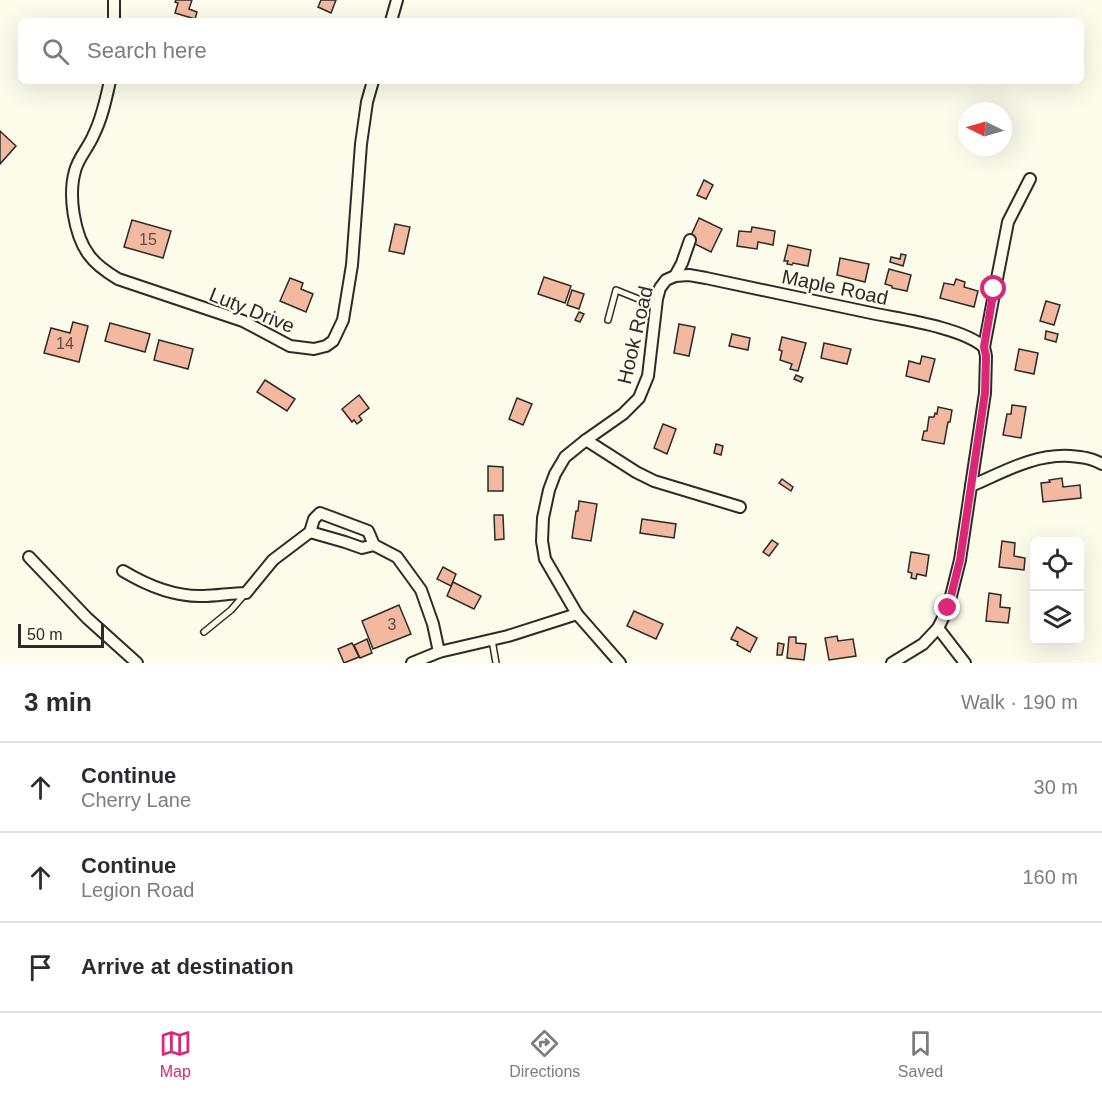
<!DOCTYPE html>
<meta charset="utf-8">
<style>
:root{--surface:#fff;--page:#f2f2f3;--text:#2b2b33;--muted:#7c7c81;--line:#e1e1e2;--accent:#db2777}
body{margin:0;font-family:Arial,sans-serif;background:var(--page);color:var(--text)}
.controls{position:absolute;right:18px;bottom:18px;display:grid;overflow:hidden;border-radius:9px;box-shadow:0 6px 24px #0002}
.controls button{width:54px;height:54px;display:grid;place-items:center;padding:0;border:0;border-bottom:2px solid var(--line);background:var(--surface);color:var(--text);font:30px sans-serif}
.compass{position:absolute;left:958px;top:102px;width:54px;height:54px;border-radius:50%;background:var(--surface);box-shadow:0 6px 24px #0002;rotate:275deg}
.scale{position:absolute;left:18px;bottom:15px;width:86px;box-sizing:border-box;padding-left:6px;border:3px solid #2b2b2b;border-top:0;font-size:16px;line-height:21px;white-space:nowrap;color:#2b2b2b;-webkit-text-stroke:4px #fdfbea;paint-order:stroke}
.stop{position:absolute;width:18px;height:18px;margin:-14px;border:4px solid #db2777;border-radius:50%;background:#fff}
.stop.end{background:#db2777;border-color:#fff;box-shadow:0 2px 6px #0008}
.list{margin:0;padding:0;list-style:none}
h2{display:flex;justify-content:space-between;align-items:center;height:78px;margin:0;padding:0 24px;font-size:26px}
h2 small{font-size:20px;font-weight:400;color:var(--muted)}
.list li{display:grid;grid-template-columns:39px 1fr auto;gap:18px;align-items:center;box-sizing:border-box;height:90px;padding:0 24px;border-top:2px solid var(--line)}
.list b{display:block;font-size:22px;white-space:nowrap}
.list p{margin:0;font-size:20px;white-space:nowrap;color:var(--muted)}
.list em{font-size:20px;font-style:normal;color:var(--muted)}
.icon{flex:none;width:33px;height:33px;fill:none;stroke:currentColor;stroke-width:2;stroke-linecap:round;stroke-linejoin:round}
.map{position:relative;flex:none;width:1102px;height:663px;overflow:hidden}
.search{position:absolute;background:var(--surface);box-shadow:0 6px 24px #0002;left:18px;right:18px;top:18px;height:66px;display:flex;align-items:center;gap:15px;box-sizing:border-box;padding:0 21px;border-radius:9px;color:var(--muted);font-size:22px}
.sheet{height:348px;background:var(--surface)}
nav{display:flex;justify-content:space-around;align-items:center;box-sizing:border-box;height:84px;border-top:2px solid var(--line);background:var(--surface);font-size:16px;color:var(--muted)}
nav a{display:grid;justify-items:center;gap:3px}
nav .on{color:var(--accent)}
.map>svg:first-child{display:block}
</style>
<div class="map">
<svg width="1102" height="663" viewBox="0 0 1102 663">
<rect width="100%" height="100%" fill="#fdfbea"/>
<g fill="#f2b8a0" stroke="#2b2b2b" stroke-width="1.5">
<path d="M 176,0 L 192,0 L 189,9 L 197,12 L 195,19 L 175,13 L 178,3 L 175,2 Z"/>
<path d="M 321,0 L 336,0 L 331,13 L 318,7 Z"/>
<path d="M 0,131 L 16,146 L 0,164 Z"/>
<path d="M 704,180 L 713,185 L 706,199 L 697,195 Z"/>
<path d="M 699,218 L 722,229 L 711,252 L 693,243 L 690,238 Z"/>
<path d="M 132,220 L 171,231 L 163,258 L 124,247 Z"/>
<path d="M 395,224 L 410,227 L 404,254 L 389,251 Z"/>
<path d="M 752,227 L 775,231 L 773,245 L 758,242 L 757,249 L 737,246 L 739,231 L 751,232 Z"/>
<path d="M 788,245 L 811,250 L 808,266 L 793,263 L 792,265 L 787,264 L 788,261 L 784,261 Z"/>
<path d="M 901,254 L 906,255 L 903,266 L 890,262 L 891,257 L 900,259 Z"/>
<path d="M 840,258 L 869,264 L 865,282 L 837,275 Z"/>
<path d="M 889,269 L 911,275 L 907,291 L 892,288 L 892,286 L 885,284 Z"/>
<path d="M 544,277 L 571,286 L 565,303 L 538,294 Z"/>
<path d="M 290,278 L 303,283 L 301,289 L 313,294 L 306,312 L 280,301 Z"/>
<path d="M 956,279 L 965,282 L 964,287 L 978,291 L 974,307 L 940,298 L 944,283 L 954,285 Z"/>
<path d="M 572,290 L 584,294 L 579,309 L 567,305 Z"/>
<path d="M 1046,301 L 1060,305 L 1054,325 L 1040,321 Z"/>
<path d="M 579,312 L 584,314 L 580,322 L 575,320 Z"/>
<path d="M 73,322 L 88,326 L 79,362 L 44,353 L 51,328 L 70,333 Z"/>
<path d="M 110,323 L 150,334 L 145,352 L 105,341 Z"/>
<path d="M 679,324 L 695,327 L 689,356 L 674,353 Z"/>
<path d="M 1046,331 L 1058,334 L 1056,342 L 1045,339 Z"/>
<path d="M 732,334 L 750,338 L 748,350 L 729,346 Z"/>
<path d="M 782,337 L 806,343 L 798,371 L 790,369 L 792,364 L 780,360 L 782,351 L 779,350 Z"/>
<path d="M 159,340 L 193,349 L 188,369 L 154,360 Z"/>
<path d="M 824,343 L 851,349 L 847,364 L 821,358 Z"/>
<path d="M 1019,349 L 1038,353 L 1034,374 L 1015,370 Z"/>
<path d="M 922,356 L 935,359 L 929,382 L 906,376 L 909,361 L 920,364 Z"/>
<path d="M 796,375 L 803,378 L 801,382 L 794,379 Z"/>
<path d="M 265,380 L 295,399 L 287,411 L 257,392 Z"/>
<path d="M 359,395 L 369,408 L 359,416 L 362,420 L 357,424 L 354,420 L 352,422 L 342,409 Z"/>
<path d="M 517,398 L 532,404 L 523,425 L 509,419 Z"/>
<path d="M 1012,405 L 1026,407 L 1021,438 L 1003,435 L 1007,414 L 1011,414 Z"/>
<path d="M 938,407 L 952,410 L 950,422 L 948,422 L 944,444 L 922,440 L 924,431 L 927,431 L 929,417 L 934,417 L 935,413 L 937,414 Z"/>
<path d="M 663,424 L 676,429 L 667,454 L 654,448 Z"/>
<path d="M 716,444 L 723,446 L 721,455 L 714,453 Z"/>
<path d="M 488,466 L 503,467 L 503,491 L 488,491 Z"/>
<path d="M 1062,478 L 1063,487 L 1080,485 L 1081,498 L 1043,502 L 1041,483 L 1050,482 L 1049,480 Z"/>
<path d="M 782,479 L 793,487 L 791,491 L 779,483 Z"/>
<path d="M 579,501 L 597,504 L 591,541 L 572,538 L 576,511 L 578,511 Z"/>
<path d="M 494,515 L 503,515 L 504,539 L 495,540 Z"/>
<path d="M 642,519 L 676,524 L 674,538 L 640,533 Z"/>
<path d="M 772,540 L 778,544 L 769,556 L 763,552 Z"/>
<path d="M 1002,541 L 1015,543 L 1014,556 L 1025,558 L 1024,570 L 999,567 Z"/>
<path d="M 911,552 L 929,555 L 926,576 L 917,574 L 916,579 L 911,578 L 912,573 L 908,572 Z"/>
<path d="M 443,567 L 456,574 L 451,586 L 437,579 Z"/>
<path d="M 453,582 L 481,596 L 474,609 L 447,596 Z"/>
<path d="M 989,593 L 1001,595 L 1000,607 L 1010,608 L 1008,623 L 986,621 Z"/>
<path d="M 399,605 L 411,634 L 373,649 L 362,621 Z"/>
<path d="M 634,611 L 663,624 L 656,639 L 627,626 Z"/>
<path d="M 737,627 L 757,638 L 750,652 L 737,645 L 738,642 L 731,639 Z"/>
<path d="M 837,636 L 838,641 L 853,639 L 856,656 L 829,660 L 825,638 Z"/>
<path d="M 789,637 L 796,637 L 796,643 L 806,644 L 804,660 L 787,658 Z"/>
<path d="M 367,639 L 372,653 L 360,658 L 354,645 Z"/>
<path d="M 352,643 L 359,657 L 344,663 L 338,649 Z"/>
<path d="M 778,643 L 784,644 L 782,655 L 777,655 Z"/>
</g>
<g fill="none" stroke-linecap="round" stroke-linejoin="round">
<defs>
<g id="lane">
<path d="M 608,320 L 616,290 L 656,306"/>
<path d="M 204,632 L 231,610 L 245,594"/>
<path d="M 492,640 L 496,663"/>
</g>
<g id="street">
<path d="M 114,21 L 114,0"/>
<path d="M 391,21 L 397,0"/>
<path d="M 110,81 C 106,99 102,118 94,134 C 89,147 78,158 75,171 C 68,195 74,235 89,255 C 96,265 108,273 118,279 L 243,321 L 290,346 L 314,349 L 326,346 L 333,341 L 343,320 L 352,265 L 361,144 L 367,102 L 373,81"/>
<path d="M 675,276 L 689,275 L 706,278 C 763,290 819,302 876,314 C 906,320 962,328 984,347"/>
<path d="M 586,440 L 636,472 L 654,481 L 740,507"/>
<path d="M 971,486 L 985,393 L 986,356 L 984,347 L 995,289 L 1008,222 L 1030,179"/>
<path d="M 310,532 L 345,542 L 362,548 L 374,545"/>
<path d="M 29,557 L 87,618 L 137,663"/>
<path d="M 123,571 C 148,586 174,597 203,596 C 217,596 231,593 246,593 L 273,560 L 310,532 L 314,519 L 320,513 L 368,531 L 374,545 L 397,557 L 421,590 L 433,624 L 439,652"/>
<path d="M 938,628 L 965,663"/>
<path d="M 412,663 L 439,652 L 508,636 L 577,614"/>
<path d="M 620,663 L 577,614 L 545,559 L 542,541 L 543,518 L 549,490 L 555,474 L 565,457 L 586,440 L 623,414 L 639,398 L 648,376 L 657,299 L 660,288 L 666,280 L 675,276 L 682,263 L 690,240"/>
<path d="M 892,663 L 923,644 L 938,628 L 948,608 L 960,560 L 971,486 C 1004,472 1033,454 1070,456 C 1082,457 1092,458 1102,464"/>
</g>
</defs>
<use href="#lane" stroke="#2b2b2b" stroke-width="8"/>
<use href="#street" stroke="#2b2b2b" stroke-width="14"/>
<use href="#lane" stroke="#fdfbea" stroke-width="5"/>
<use href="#street" stroke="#fdfbea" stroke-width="10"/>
</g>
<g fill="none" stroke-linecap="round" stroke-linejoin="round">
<path stroke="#db2777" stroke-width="8" d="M 948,608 L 960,560 L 985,393 L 986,356 L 984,347 L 994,289"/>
</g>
<g text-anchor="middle" stroke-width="4.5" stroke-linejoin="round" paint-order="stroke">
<g font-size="16" fill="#5d4e48">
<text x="148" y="245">15</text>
<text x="65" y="349">14</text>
<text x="392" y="630">3</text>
</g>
<g font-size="20" fill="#2b2b2b" stroke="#fdfbea">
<text transform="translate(835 287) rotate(12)" y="7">Maple Road</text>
<text transform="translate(252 310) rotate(22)" y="7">Luty Drive</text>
<text transform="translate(635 335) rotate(-77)" y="7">Hook Road</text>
</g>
</g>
</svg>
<div class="controls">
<button><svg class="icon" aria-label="locate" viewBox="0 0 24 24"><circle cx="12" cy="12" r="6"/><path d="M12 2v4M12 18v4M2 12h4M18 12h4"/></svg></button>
<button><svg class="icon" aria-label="layers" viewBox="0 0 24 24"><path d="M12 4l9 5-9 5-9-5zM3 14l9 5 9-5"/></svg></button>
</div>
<svg class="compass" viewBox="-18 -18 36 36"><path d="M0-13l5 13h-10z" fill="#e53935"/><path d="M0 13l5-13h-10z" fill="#7c7c81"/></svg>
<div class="scale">50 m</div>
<div class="stop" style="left:994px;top:289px"></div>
<div class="stop end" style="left:948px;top:608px"></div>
<div class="search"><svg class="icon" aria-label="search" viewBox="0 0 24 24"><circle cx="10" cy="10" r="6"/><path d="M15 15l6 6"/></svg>Search here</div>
</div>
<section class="sheet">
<h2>3 min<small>Walk · 190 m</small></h2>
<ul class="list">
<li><svg class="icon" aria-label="ahead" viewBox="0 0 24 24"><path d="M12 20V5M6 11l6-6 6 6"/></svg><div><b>Continue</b><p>Cherry Lane</p></div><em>30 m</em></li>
<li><svg class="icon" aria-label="ahead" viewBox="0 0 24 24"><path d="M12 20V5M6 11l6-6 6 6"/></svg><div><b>Continue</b><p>Legion Road</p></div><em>160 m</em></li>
<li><svg class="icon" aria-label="arrive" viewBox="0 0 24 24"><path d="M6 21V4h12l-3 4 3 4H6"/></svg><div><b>Arrive at destination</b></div></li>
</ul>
</section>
<nav>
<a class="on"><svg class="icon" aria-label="map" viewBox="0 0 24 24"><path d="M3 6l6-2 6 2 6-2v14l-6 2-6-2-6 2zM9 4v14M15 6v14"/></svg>Map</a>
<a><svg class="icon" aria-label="directions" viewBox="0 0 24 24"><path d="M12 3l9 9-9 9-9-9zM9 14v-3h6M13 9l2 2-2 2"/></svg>Directions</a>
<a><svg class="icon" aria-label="saved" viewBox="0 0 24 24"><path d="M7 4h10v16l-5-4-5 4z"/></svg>Saved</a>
</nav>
